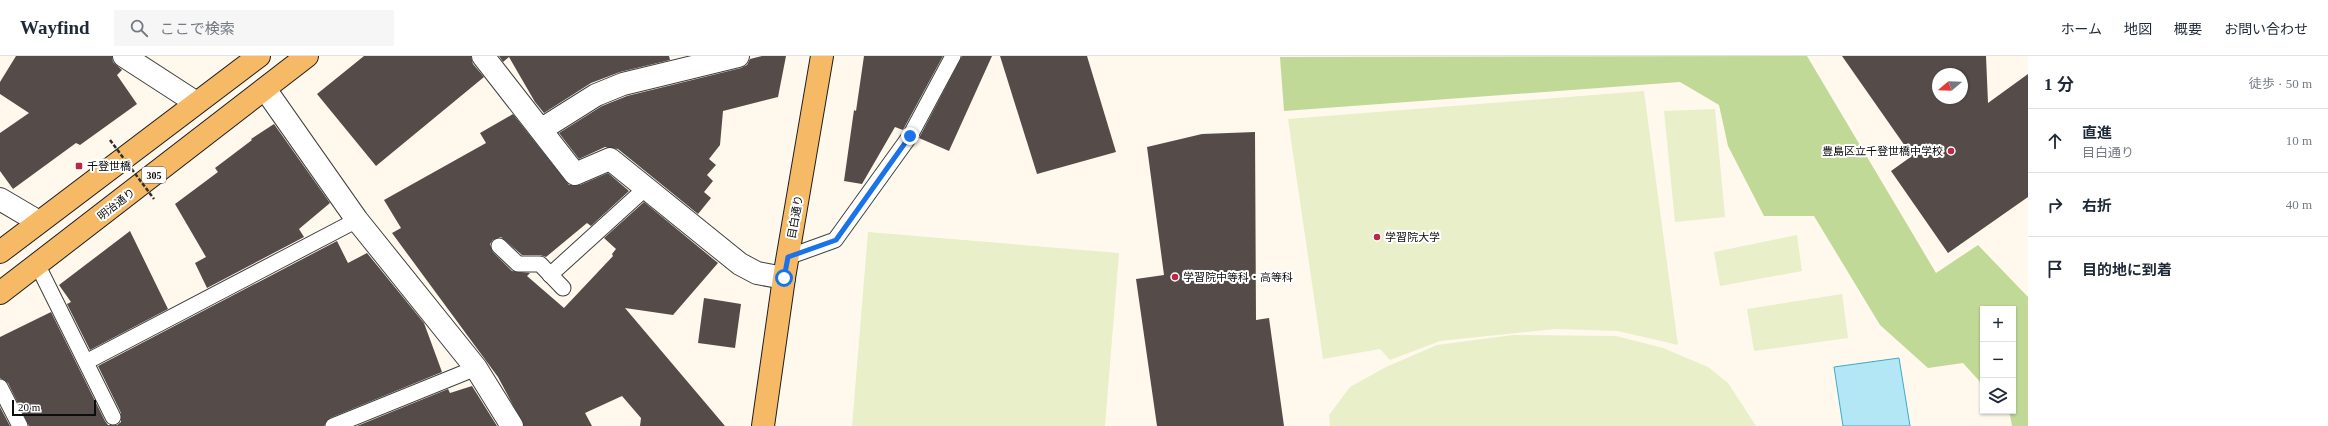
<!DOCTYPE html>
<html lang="ja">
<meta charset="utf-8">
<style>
:root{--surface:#fff;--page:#f6f6f7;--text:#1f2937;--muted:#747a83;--line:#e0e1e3}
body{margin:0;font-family:"Times New Roman","Noto Sans JP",serif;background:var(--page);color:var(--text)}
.controls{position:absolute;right:12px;bottom:12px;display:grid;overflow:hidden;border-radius:0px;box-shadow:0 1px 3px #0004}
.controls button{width:36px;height:36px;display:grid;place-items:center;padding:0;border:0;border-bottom:1px solid var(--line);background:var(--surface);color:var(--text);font:20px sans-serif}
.compass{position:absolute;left:1932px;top:12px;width:36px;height:36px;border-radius:50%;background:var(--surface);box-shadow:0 1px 3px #0004;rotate:251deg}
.scale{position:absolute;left:12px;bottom:10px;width:84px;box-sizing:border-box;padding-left:4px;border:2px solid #0d0d0d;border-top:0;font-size:11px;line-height:14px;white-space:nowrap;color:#0d0d0d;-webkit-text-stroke:3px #fff;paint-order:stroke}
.stop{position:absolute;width:12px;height:12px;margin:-9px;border:3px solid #1a73e8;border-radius:50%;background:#fff}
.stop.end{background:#1a73e8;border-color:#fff;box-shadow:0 1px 4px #0008}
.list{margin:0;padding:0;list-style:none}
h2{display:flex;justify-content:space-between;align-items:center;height:52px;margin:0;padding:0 16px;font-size:17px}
h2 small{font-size:13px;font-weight:400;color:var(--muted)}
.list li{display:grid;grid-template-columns:26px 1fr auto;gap:12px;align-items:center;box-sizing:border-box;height:64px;padding:0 16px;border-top:1px solid var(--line)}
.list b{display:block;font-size:15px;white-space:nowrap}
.list p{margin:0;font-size:13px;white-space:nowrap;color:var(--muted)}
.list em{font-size:13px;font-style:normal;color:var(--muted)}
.icon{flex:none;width:22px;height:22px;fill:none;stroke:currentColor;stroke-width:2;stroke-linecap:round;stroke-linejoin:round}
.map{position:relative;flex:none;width:2028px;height:370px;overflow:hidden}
header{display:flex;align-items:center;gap:24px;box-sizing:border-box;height:56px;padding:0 20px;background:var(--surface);border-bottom:1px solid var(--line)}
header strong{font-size:19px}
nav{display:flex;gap:22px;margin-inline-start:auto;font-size:14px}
.search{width:280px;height:36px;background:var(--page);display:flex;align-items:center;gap:10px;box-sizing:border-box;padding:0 14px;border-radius:0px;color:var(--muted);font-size:15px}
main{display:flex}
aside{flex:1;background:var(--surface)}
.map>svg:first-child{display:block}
</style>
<header>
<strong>Wayfind</strong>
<div class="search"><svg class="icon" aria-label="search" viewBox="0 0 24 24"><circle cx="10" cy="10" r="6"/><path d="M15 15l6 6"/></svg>ここで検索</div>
<nav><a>ホーム</a><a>地図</a><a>概要</a><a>お問い合わせ</a></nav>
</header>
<main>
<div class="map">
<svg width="2028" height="370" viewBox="0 0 2028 370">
<rect width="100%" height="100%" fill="#fff8ed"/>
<path fill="#c0d997" d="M 1807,0 L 1936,217 L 1978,189 L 2028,241 L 2028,370 L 2012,370 L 2010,359 L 2007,355 L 2013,355 L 2013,253 L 1983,253 L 1983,329 L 1963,307 L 1928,312 L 1880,269 L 1814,160 L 1764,160 L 1728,90 L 1719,49 L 1680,26 L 1284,55 L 1280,1 Z"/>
<g fill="#e9efc9">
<path d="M 1644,35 L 1678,289 L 1618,275 L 1556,273 L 1440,285 L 1390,304 L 1380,293 L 1323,303 L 1288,63 Z"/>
<path d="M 1715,53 L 1725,161 L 1675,166 L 1664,55 Z"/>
<path d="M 868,176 L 1119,197 L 1105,370 L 852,370 Z"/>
<path d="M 1797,179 L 1802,215 L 1720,230 L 1714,196 Z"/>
<path d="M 1842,238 L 1848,282 L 1754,295 L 1747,253 Z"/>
<path d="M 1513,279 L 1616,280 L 1663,292 L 1708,311 L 1728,327 L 1756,370 L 1330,370 L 1329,359 L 1350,331 L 1386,311 L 1437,289 Z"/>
</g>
<path fill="#b3e7f5" stroke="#3baacb" d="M 1899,302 L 1910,370 L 1843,370 L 1834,311 Z"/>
<g fill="#554c49" fill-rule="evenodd">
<path d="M 16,0 L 112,0 L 113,6 L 122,14 L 117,19 L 137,48 L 80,89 L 76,87 L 13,133 L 0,115 L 0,77 L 29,57 L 0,38 L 0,26 Z"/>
<path d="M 364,0 L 471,0 L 473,8 L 484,21 L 376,110 L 317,38 Z"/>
<path d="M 499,0 L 669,0 L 670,4 L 620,16 L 591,27 L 544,57 L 535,46 L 509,1 L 503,6 Z"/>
<path d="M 762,0 L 786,0 L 778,41 L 723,55 L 720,89 L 709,103 L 716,109 L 707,119 L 713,125 L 704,136 L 711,142 L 698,158 L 618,93 L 605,91 L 579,103 L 559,77 L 602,50 L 627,40 L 741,12 L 747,9 L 750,3 Z"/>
<path d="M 864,0 L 943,0 L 903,74 L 895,71 L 862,128 L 844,125 L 854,54 L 856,55 Z"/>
<path d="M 962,0 L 992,0 L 949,95 L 919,82 Z"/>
<path d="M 1000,0 L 1087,0 L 1116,96 L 1037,118 Z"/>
<path d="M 1842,0 L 1986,0 L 1988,47 L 2028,18 L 2028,141 L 1948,197 L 1891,115 L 1912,100 ZM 1938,18 L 1962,18 L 1962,42 L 1938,42 Z"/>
<path d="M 513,58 L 569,129 L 580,129 L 608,117 L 629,135 L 591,170 L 587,167 L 546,201 L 540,199 L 522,199 L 501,181 L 493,184 L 490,188 L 493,196 L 512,215 L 530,217 L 527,220 L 564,252 L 613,200 L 612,198 L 616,193 L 604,182 L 644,146 L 718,207 L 673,259 L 625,252 L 725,370 L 640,370 L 641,362 L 622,340 L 585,357 L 592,370 L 524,370 L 498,321 L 392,177 L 401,172 L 384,144 L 486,87 L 480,77 Z"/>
<path d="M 274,68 L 330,147 L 299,173 L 304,181 L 207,232 L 195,207 L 206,201 L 175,148 L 218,116 L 215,112 L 252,84 L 251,83 Z"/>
<path d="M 1255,76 L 1256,264 L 1269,262 L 1284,370 L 1157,370 L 1136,223 L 1164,219 L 1147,91 L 1202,78 Z"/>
<path d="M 130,175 L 168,253 L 90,294 L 67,248 L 71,246 L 59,229 Z"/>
<path d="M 337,185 L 348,207 L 367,197 L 424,267 L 442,316 L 330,362 L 324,370 L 29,370 L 8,327 L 0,322 L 0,281 L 51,256 L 105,365 L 108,369 L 117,369 L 121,366 L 121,357 L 98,310 Z"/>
<path d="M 704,242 L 741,248 L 735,292 L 698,287 Z"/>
<path d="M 472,330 L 497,370 L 357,370 L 448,333 L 450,337 Z"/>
<path d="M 0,351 L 10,370 L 0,370 Z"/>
</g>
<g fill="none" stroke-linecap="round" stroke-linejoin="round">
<defs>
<g id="lane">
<path d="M 499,190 L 518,208 L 540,208 L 563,232"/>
<path d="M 788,201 L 835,184 L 910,80 L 953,0"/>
<path d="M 37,208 L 113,361"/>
<path d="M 550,219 L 647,131"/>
<path d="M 86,306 L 357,164"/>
<path d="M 0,331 L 20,370"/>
<path d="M 333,370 L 476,312"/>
</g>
<g id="street">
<path d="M 124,0 L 195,46"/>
<path d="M 483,0 L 575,118 L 610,103 L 740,208 L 757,217 L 784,222"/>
<path d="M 265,33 L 357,164 L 476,312 L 512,370"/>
<path d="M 542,73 L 596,39 L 623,28 L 738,0"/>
<path d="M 0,143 L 39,166"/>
</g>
<g id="primary">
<path d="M 0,196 L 259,0"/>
<path d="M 0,237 L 307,0"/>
<path d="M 763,370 L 784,222 L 822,0"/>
</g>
</defs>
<use href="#lane" stroke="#404040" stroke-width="17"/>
<use href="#street" stroke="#404040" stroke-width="24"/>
<use href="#primary" stroke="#1e1e1e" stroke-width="24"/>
<use href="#lane" stroke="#fff" stroke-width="15"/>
<use href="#street" stroke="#fff" stroke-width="22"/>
<use href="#primary" stroke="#f6ba66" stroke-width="22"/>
<path stroke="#2f2f2f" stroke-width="2.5" stroke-dasharray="4 2" stroke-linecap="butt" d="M 110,84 L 154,143"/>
</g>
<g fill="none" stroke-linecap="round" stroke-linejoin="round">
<path stroke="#1a73e8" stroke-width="5" d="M 784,222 L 788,201 L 836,184 L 910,80"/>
</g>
<g fill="#ba2747" stroke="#fff" stroke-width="1.5">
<circle cx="1951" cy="95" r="4"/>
<rect x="75" y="106" width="8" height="8" rx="2"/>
<circle cx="1377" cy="181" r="4"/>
<circle cx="1175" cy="221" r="4"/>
</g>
<g text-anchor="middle" stroke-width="4" stroke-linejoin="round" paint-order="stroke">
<rect fill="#fff" stroke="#565656" stroke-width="1" x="142" y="111" width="24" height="16" rx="3"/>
<g font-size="10" font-weight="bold" fill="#0d0d0d">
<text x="154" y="123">305</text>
</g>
<g font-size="11" fill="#0d0d0d" stroke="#fff" text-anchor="start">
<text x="1943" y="99" text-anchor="end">豊島区立千登世橋中学校</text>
<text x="87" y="114">千登世橋</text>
<text x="1385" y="185">学習院大学</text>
<text x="1183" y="225">学習院中等科・高等科</text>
</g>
<g font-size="11" fill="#0d0d0d" stroke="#fff">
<text transform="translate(116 148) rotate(-38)" y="4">明治通り</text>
<text transform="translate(795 161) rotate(-80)" y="4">目白通り</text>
</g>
</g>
</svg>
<div class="controls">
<button>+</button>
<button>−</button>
<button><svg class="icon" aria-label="layers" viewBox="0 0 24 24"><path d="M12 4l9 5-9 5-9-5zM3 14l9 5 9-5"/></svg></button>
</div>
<svg class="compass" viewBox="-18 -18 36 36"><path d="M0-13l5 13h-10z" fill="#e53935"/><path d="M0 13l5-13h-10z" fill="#747a83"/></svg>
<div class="scale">20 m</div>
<div class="stop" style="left:784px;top:222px"></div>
<div class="stop end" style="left:910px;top:80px"></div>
</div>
<aside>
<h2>1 分<small>徒歩 · 50 m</small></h2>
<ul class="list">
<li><svg class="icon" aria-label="ahead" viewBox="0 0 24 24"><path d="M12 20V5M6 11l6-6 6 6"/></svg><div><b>直進</b><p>目白通り</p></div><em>10 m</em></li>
<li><svg class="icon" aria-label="right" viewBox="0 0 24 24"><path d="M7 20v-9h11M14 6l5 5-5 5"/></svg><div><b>右折</b></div><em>40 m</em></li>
<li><svg class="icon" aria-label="arrive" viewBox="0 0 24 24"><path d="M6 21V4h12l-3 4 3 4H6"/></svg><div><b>目的地に到着</b></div></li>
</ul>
</aside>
</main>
